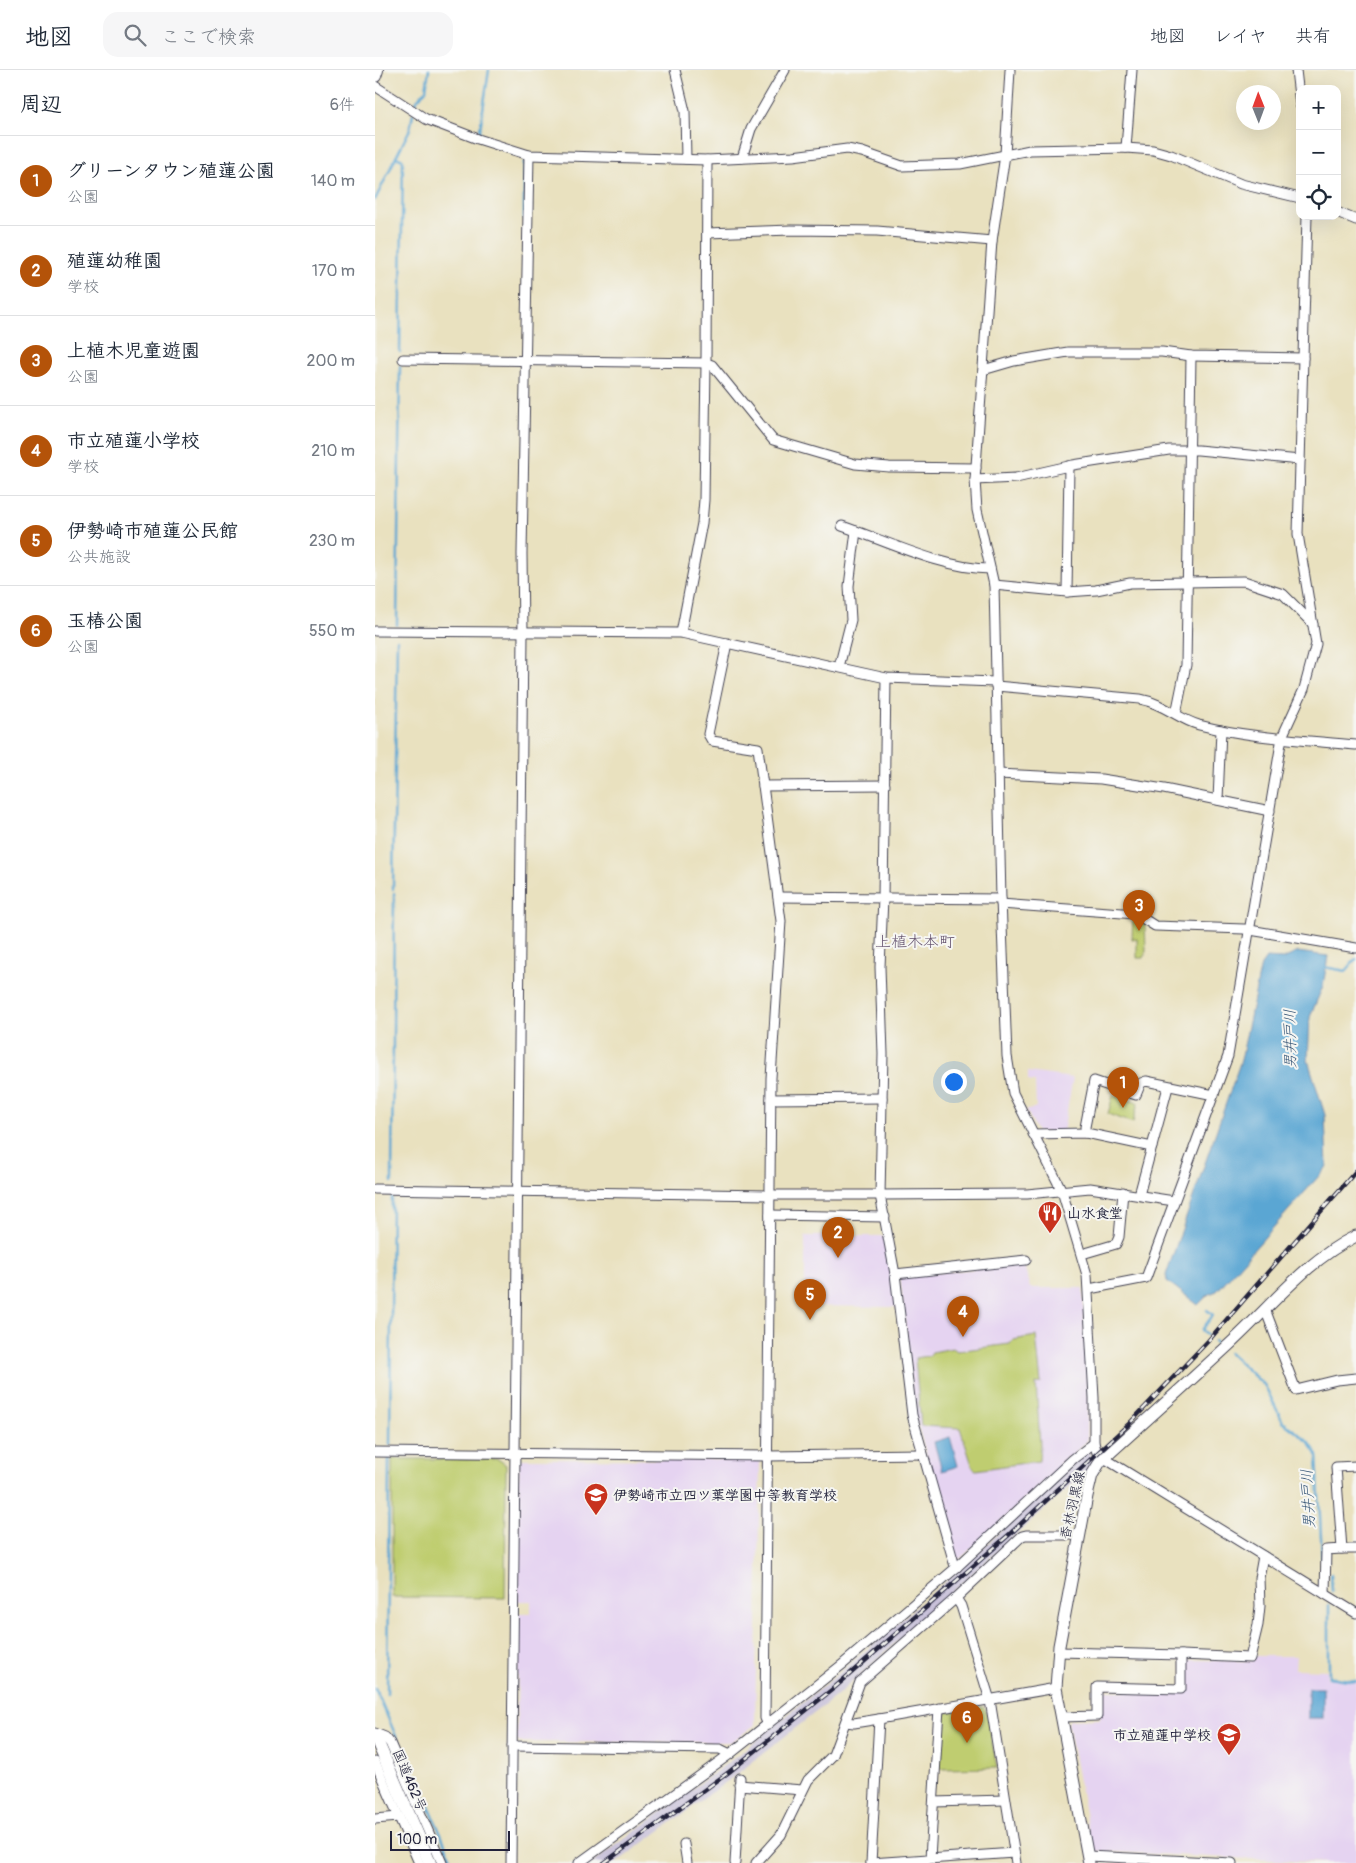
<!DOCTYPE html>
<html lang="ja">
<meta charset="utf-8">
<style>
:root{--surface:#fff;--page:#f6f6f7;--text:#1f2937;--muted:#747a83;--line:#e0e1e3;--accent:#b45309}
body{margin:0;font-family:Pangolin,"Klee One",sans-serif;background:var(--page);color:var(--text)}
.controls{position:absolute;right:15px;top:15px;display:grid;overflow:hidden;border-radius:10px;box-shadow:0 5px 20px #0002}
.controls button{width:45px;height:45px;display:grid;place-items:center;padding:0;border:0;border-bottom:1px solid var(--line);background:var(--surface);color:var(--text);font:25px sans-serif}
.compass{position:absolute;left:861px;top:15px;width:45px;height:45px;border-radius:50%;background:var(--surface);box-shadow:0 5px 20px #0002;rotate:359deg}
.scale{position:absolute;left:15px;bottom:12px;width:120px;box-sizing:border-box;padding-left:5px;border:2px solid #22223b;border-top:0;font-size:14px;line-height:18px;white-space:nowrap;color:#22223b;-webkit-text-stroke:4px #f6f6f2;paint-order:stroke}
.you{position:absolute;left:578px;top:1011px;width:18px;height:18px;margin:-12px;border:4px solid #fff;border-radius:50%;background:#1a73e8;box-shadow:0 0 0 8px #1a73e833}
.badge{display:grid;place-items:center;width:32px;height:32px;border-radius:50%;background:var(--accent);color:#fff;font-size:16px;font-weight:700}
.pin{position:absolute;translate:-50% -41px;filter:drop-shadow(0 1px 2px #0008)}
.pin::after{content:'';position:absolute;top:26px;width:18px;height:15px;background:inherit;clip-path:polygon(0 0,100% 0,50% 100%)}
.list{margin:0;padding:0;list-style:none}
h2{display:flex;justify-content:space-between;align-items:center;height:65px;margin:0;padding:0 20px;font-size:21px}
h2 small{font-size:16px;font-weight:400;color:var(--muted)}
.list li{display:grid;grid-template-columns:32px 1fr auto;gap:15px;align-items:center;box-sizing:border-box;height:90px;padding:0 20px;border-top:1px solid var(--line)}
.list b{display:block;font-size:19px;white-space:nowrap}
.list p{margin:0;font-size:16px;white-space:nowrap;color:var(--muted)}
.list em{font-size:16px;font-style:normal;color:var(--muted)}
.icon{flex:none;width:28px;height:28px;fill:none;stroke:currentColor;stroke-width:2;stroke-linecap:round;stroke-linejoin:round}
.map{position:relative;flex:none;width:981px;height:1793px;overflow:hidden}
header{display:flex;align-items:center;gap:30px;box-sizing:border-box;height:70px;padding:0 25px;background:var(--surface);border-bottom:1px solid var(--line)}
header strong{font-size:24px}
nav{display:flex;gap:28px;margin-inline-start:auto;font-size:18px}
.search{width:350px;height:45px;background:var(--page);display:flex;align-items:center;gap:12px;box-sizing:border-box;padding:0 18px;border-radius:15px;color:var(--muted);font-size:19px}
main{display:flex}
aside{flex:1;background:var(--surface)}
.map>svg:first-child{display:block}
</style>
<header>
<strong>地図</strong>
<div class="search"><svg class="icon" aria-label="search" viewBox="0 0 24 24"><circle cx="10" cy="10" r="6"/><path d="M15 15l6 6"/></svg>ここで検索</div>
<nav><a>地図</a><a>レイヤ</a><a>共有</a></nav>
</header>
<main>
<aside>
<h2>周辺<small>6件</small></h2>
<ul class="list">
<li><span class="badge">1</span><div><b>グリーンタウン殖蓮公園</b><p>公園</p></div><em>140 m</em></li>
<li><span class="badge">2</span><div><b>殖蓮幼稚園</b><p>学校</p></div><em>170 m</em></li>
<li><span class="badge">3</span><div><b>上植木児童遊園</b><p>公園</p></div><em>200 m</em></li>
<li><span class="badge">4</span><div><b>市立殖蓮小学校</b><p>学校</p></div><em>210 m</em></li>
<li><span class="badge">5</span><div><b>伊勢崎市殖蓮公民館</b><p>公共施設</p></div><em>230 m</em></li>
<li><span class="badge">6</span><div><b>玉椿公園</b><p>公園</p></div><em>550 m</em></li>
</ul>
</aside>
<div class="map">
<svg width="981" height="1793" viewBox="0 0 981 1793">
<rect width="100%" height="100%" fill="#f6f6f2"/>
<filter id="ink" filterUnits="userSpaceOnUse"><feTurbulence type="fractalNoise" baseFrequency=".02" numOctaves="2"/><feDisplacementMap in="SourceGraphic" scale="10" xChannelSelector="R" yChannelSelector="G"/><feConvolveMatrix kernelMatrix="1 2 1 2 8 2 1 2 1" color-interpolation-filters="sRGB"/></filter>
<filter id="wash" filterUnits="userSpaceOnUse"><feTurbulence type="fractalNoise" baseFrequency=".0096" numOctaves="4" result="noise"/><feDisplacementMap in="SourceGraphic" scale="20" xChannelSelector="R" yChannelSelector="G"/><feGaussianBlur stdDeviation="1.12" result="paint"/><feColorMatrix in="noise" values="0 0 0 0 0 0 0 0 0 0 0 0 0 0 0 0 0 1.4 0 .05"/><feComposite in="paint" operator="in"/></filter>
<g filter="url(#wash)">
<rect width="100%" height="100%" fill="#e9e1bf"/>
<g fill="#e5d3f1">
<path d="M 653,1002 L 698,1008 L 688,1062 L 662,1062 L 651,1039 L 654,1040 L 661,1037 L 660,1012 L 653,1011 Z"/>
<path d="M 430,1166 L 510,1166 L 522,1237 L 430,1236 Z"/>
<path d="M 649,1194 L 655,1218 L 708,1218 L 713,1335 L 712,1371 L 695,1387 L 692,1387 L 684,1394 L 685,1397 L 585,1489 L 581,1488 L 540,1345 L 525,1207 Z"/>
<path d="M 145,1389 L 385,1390 L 380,1655 L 356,1672 L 146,1672 L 142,1670 L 143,1543 L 156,1543 L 156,1531 L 143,1531 L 144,1392 Z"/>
<path d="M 880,1586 L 921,1586 L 920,1599 L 952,1600 L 952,1608 L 981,1612 L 981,1793 L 953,1793 L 721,1781 L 717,1779 L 693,1653 L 695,1650 L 725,1649 L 725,1623 L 727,1621 L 810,1622 L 810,1592 L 813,1590 L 878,1591 Z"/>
</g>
<path fill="#c7c0d9" d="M 714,1380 L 718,1395 L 704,1408 L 460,1627 L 362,1704 L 241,1793 L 217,1793 L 362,1686 L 473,1596 L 584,1500 L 710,1383 Z"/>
<g fill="#bfcd6f" stroke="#707855">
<path d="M 758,847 L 770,853 L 771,881 L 769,888 L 762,888 L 762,869 L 757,869 Z"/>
<path d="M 738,1025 L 763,1033 L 758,1053 L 733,1044 Z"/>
<path d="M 661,1266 L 666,1313 L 661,1314 L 665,1374 L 664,1391 L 601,1400 L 598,1398 L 585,1358 L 546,1356 L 540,1288 L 554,1286 L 557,1282 L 578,1278 L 582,1281 L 635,1274 L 638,1270 Z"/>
<path d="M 17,1389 L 123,1389 L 131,1395 L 130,1528 L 17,1527 Z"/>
<path d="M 608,1637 L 611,1640 L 622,1698 L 565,1699 L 568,1648 L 571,1643 Z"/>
</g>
<g fill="#5aa6d3" stroke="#3e6487">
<path d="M 923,882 L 953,886 L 948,916 L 935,947 L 933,990 L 950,1045 L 952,1097 L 842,1221 L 834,1224 L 823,1235 L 792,1211 L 791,1205 L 866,990 L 886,895 L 891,888 L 908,889 Z"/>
<path d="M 575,1367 L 583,1396 L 567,1401 L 559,1372 Z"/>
<rect x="933" y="1618" width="15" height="30"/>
</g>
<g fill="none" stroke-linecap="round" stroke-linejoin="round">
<g stroke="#5aa6d3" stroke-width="2.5">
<path d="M 39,37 L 42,30 L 51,20 L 54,0"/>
<path d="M 105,67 L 104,66 L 114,0"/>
<path d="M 0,130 L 21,87"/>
<path d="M 149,148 L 149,92"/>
<path d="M 25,282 L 28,90 L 21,87 L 35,59 L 38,44"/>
<path d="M 22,555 L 25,296"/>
<path d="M 18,819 L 22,570"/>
<path d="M 949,897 L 971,901 L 981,889"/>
<path d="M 17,1112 L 19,823"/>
<path d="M 832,1240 L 838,1245 L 827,1260 L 832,1264"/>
<path d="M 839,1271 L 845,1276"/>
<path d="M 854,1283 L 890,1316 L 908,1352 L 934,1372 L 942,1384 L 947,1489"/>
<path d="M 15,1375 L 17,1127"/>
<path d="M 956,1504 L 957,1521"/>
<path d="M 954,1535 L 954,1607 L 981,1611"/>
<path d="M 0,1618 L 24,1673"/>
<path d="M 12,1624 L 14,1388"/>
<path d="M 29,1683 L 56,1741 L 78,1793"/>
</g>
</g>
</g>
<g filter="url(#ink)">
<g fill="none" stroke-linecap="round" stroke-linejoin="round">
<defs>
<g id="minor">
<path d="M 300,0 L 310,41 L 311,89"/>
<path d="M 635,0 L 630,85 L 617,171 L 600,410 L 602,440 L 619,515 L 626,829 L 632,986 L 638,1023 L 687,1121 L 712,1205 L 719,1328 L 719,1373 L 725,1392"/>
<path d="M 921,0 L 925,35"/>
<path d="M 0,16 L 51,49 L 103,69 L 154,85 L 332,90 L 418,86 L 472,79 L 487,82 L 527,96 L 585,94 L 655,80 L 751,78 L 778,80 L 796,85 L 866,114 L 925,128"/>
<path d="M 751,78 L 757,0"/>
<path d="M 367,88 L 376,59 L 410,0"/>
<path d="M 962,142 L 981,150"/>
<path d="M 332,163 L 416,160 L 502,161 L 617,171"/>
<path d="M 28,289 L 331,293 L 337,295 L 398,370 L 480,394 L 514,397 L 601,398"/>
<path d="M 608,300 L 639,291 L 693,282 L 787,282 L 816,286 L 928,288"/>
<path d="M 600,410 L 641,408 L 698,395 L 794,380 L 823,380 L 925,390"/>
<path d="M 467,456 C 511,471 569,499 615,499"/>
<path d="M 619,515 L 692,522 L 721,520 L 755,513 L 869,511 L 908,524 L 938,554"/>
<path d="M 692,522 L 694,396"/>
<path d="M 0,561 L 306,563 L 511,608 L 620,612"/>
<path d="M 306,563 L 327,453 L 329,430 L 331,293 L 332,90"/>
<path d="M 352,573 L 333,664 L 337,671 L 383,678 L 406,851 L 396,1008 L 390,1648 L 393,1655"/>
<path d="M 464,597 L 476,550 L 474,516 L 481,461"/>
<path d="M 511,608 L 508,828 L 505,897 L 508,984 L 505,1125 L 520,1204 L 537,1345 L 579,1493 L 582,1497"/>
<path d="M 621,616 L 765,629 C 788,633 803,649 824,655 C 875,668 929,670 981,675"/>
<path d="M 801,644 L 811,595 L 816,286"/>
<path d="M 623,704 L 726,709 L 789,719 L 895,741"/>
<path d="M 388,716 L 510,715"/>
<path d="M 843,730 L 846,660"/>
<path d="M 403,827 L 626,829"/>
<path d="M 626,834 L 761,844 L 780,856 L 869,859 L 981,878"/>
<path d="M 396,1029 L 507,1028"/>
<path d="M 711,1063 L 710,1057 L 719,1011 L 761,1025 L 766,1013 L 771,1011 L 839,1025"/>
<path d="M 658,1064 L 711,1063 L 777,1077"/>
<path d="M 0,1119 L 395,1125 L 505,1125 L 652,1124 L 715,1118 L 799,1131"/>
<path d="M 764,1125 L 793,1017"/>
<path d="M 395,1145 L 510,1147"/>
<path d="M 707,1184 L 741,1174 L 744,1167 L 748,1122"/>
<path d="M 520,1204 L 651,1190"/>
<path d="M 714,1219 L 771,1208 L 853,986 L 907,667 L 929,619 L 941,574 L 923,464 L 932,146"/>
<path d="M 890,1239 L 921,1320 L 962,1310 L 981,1308"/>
<path d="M 0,1382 L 393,1386 L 547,1384"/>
<path d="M 729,1388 L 981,1543"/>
<path d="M 967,1479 L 981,1479"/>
<path d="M 950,1524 L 951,1480 L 967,1479 L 961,1397 L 981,1396"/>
<path d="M 581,1528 L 586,1536 L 615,1630 L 641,1793"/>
<path d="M 684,1582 L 806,1585"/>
<path d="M 686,1647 L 722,1646 L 722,1617 L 806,1619 L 806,1585 L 875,1588 L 883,1555 L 885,1536 L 884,1508 L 888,1486"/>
<path d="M 471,1652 L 479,1653 L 504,1649 L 681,1618"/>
<path d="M 0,1663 L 10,1667 L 15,1673 L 67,1793"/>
<path d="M 137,1676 L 345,1679 L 355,1684"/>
<path d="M 0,1692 L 44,1793"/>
<path d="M 364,1715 L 427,1720"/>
<path d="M 559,1732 L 630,1730"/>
<path d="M 0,1749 L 24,1747"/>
<path d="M 309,1774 L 312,1793"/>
<path d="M 713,1786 L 857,1793"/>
<path d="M 555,1789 L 564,1638"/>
<path d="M 136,1793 L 148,563 L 147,484 L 154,85"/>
<path d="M 204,1793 L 355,1684 L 468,1594 L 582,1497 L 698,1389 L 719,1373"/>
<path d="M 360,1793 L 365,1708"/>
<path d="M 381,1793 L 406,1765 L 433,1710 L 458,1685 L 485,1612 L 581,1528 L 647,1466 L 651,1465 L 705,1465"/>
<path d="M 496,1793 L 504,1649"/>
<path d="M 496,1793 L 639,1783"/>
</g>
<path id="major" d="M 714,1793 L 681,1618 L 684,1576 L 712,1426 L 717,1405 L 725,1392 C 769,1352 814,1312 857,1272 C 897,1235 932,1190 981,1166"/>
<g id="highway">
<path d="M 0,6 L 2,0"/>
<path d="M 0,1666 L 55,1793"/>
</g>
</defs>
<use href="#minor" stroke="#403f4f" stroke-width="11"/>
<use href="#major" stroke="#403f4f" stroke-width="13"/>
<use href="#highway" stroke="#403f4f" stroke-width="14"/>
<use href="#minor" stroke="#fff" stroke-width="9"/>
<use href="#major" stroke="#fff" stroke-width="11"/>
<use href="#highway" stroke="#fff" stroke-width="12"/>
<defs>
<path id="rail" d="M 229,1793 L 354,1702 L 459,1618 L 636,1463 L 754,1354 L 833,1271 L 981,1101"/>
</defs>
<use href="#rail" stroke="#22223b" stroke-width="4.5"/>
<use href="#rail" stroke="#f6f6f2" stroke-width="2.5" stroke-dasharray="8" stroke-linecap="butt"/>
</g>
</g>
<defs>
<symbol id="restaurant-pin" viewBox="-11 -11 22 30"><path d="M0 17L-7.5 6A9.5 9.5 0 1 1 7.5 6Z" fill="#c8321e" stroke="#f6f6f2"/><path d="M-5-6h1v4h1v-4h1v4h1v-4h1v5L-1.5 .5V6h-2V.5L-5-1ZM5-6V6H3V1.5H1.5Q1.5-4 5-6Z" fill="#fff"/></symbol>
<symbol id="school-pin" viewBox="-11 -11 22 30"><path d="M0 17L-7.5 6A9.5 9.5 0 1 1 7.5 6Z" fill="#c8321e" stroke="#f6f6f2"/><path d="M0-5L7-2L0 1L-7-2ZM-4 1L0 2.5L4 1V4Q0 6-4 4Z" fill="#fff"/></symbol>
</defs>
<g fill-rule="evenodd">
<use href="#restaurant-pin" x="661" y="1129" width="28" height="38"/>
<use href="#school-pin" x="207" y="1411" width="28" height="38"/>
<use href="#school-pin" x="840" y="1651" width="28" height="38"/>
</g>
<g text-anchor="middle" stroke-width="4" stroke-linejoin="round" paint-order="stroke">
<g font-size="14" font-weight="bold" fill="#22223b" stroke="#f6f6f2" text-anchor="start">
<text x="692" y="1148">山水食堂</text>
<text x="238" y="1430">伊勢崎市立四ツ葉学園中等教育学校</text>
<text x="836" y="1670" text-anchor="end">市立殖蓮中学校</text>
</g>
<g font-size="14" fill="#22223b" stroke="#f6f6f2">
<text transform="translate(697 1435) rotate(-77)" y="5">香林羽黒線</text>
<text transform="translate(35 1710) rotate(67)" y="5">国道462号</text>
</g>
<g font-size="15" font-style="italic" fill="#385778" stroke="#f6f6f2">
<text transform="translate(915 969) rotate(-91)" y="5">男井戸川</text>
<text transform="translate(933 1429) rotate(-93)" y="5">男井戸川</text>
</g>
<g font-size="16" fill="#64526e" stroke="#f6f6f2">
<text x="540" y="877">上植木本町</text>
</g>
</g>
</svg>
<div class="controls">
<button>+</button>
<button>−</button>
<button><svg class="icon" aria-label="locate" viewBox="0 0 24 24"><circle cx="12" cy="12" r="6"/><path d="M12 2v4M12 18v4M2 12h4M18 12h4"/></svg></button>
</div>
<svg class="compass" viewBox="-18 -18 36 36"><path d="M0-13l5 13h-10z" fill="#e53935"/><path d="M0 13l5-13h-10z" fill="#747a83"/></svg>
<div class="scale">100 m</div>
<div class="you"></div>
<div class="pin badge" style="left:748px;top:1038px">1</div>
<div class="pin badge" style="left:463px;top:1188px">2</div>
<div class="pin badge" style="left:764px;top:861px">3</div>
<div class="pin badge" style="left:588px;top:1267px">4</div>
<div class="pin badge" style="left:435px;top:1250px">5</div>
<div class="pin badge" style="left:592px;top:1673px">6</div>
</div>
</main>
